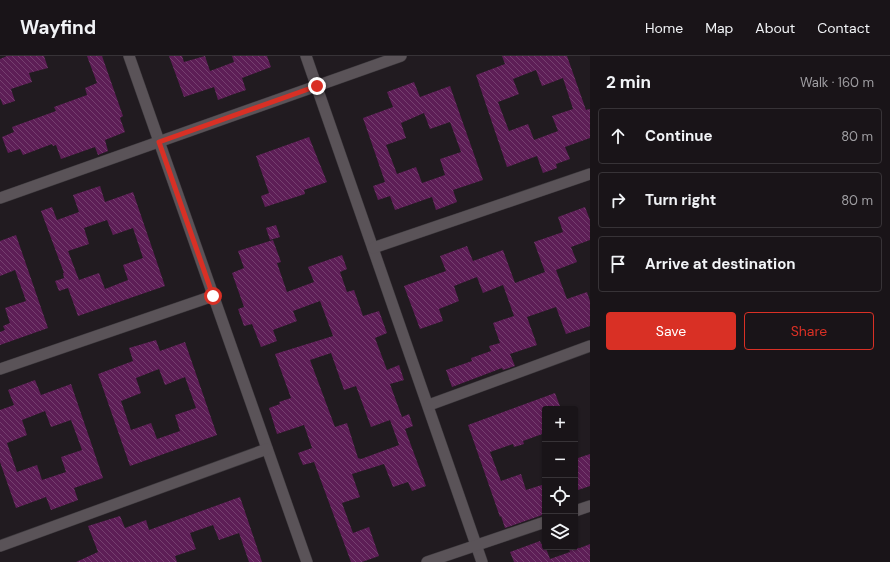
<!DOCTYPE html>
<meta charset="utf-8">
<style>
:root{--surface:#191418;--page:#221d21;--text:#f1f3f6;--muted:#9f9ea2;--line:#373337;--accent:#d93025}
body{margin:0;font-family:"DM Sans",sans-serif;background:var(--page);color:var(--text)}
.controls{position:absolute;right:12px;bottom:12px;display:grid;overflow:hidden;border-radius:4px;box-shadow:0 1px 3px #0004}
.controls button{width:36px;height:36px;display:grid;place-items:center;padding:0;border:0;border-bottom:1px solid var(--line);background:var(--surface);color:var(--text);font:20px sans-serif}
.stop{position:absolute;width:12px;height:12px;margin:-9px;border:3px solid #d93025;border-radius:50%;background:#fff}
.stop.end{background:#d93025;border-color:#fff;box-shadow:0 1px 4px #0008}
.list{margin:0;padding:0;list-style:none}
h2{display:flex;justify-content:space-between;align-items:center;height:52px;margin:0;padding:0 16px;font-size:17px}
h2 small{font-size:13px;font-weight:400;color:var(--muted)}
.list li{display:grid;grid-template-columns:26px 1fr auto;gap:12px;align-items:center;box-sizing:border-box;height:56px;margin:0 8px 8px;padding:0 8px;border:1px solid var(--line);border-radius:4px}
.list b{display:block;font-size:15px;white-space:nowrap}
.list em{font-size:13px;font-style:normal;color:var(--muted)}
.actions{display:flex;gap:8px;padding:12px 16px}
.actions a{flex:1;padding:9px 0;border:1px solid var(--accent);border-radius:4px;text-align:center;font-size:14px;color:var(--accent)}
.actions .main{background:var(--accent);color:#fff}
.icon{flex:none;width:22px;height:22px;fill:none;stroke:currentColor;stroke-width:2;stroke-linecap:round;stroke-linejoin:round}
.map{position:relative;flex:none;width:590px;height:506px;overflow:hidden}
header{display:flex;align-items:center;gap:24px;box-sizing:border-box;height:56px;padding:0 20px;background:var(--surface);border-bottom:1px solid var(--line)}
header strong{font-size:19px}
nav{display:flex;gap:22px;margin-inline-start:auto;font-size:14px}
main{display:flex}
aside{flex:1;background:var(--surface)}
.map>svg:first-child{display:block}
</style>
<header>
<strong>Wayfind</strong>
<nav><a>Home</a><a>Map</a><a>About</a><a>Contact</a></nav>
</header>
<main>
<div class="map">
<svg width="590" height="506" viewBox="0 0 590 506">
<defs>
<pattern id="building-back-hatch" width="6" height="6" patternUnits="userSpaceOnUse"><rect width="6" height="6" fill="#5d1e56"/><path d="M-1 5l2 2M0 0l6 6M5-1l2 2" fill="none" stroke="#753f6f"/></pattern>
</defs>
<rect width="100%" height="100%" fill="#211b20"/>
<g fill="url(#building-back-hatch)" fill-rule="evenodd">
<path d="M 7,0 L 44,0 L 48,12 L 29,17 L 32,26 L 11,33 L 15,45 L 3,49 L 0,42 L 0,3 Z"/>
<path d="M 87,0 L 102,0 L 123,60 L 120,62 L 125,76 L 105,84 L 108,95 L 98,99 L 95,91 L 61,103 L 56,89 L 53,90 L 52,88 L 23,99 L 20,93 L 8,97 L 2,81 L 14,76 L 12,71 L 56,55 L 54,51 L 87,39 L 85,32 L 97,27 Z"/>
<path d="M 169,0 L 182,0 L 184,6 L 205,0 L 210,15 L 234,6 L 232,0 L 267,0 L 271,11 L 242,22 L 246,34 L 234,38 L 218,44 L 214,31 L 184,41 Z"/>
<path d="M 502,0 L 567,0 L 586,54 L 590,53 L 590,82 L 565,91 L 570,103 L 556,108 L 557,112 L 543,117 L 537,100 L 507,111 L 476,19 L 505,8 ZM 536,14 L 542,30 L 563,22 L 573,53 L 552,60 L 558,75 L 534,84 L 528,68 L 509,75 L 498,46 L 519,38 L 513,23 Z"/>
<path d="M 414,26 L 420,41 L 450,30 L 483,124 L 453,134 L 457,146 L 436,154 L 432,141 L 395,154 L 390,140 L 378,144 L 373,130 L 385,126 L 363,62 L 393,51 L 387,36 ZM 424,57 L 430,73 L 450,66 L 461,96 L 440,103 L 445,119 L 422,127 L 416,111 L 397,118 L 386,89 L 406,82 L 401,67 Z"/>
<path d="M 309,81 L 327,126 L 304,134 L 305,138 L 265,151 L 261,140 L 269,137 L 256,100 Z"/>
<path d="M 100,130 L 105,146 L 133,136 L 165,230 L 78,260 L 68,232 L 59,235 L 55,225 L 64,222 L 63,217 L 64,217 L 41,155 L 52,151 L 57,164 L 79,156 L 73,139 ZM 107,164 L 113,179 L 133,172 L 143,202 L 123,209 L 128,224 L 105,233 L 99,217 L 79,224 L 68,195 L 89,188 L 84,172 Z"/>
<path d="M 585,151 L 590,164 L 590,184 L 571,191 L 577,206 L 556,214 L 567,243 L 587,236 L 590,245 L 590,270 L 566,278 L 556,251 L 527,261 L 537,289 L 510,298 L 515,310 L 503,314 L 502,312 L 452,331 L 446,314 L 472,305 L 471,302 L 491,295 L 489,290 L 500,287 L 493,267 L 514,260 L 503,229 L 483,237 L 477,221 L 454,230 L 459,245 L 439,253 L 443,265 L 420,273 L 404,230 L 446,215 L 440,200 L 467,190 L 473,205 L 503,194 L 515,227 L 545,216 L 534,186 L 563,176 L 558,161 Z"/>
<path d="M 276,169 L 280,181 L 270,184 L 266,172 Z"/>
<path d="M 16,179 L 48,272 L 0,289 L 0,276 L 5,274 L 3,270 L 10,267 L 5,252 L 26,245 L 15,214 L 0,220 L 0,185 Z"/>
<path d="M 273,184 L 281,206 L 277,207 L 287,236 L 314,226 L 308,211 L 342,199 L 347,213 L 340,216 L 347,236 L 354,234 L 363,260 L 379,255 L 387,277 L 375,282 L 387,314 L 399,309 L 404,324 L 390,328 L 402,361 L 409,358 L 413,370 L 405,373 L 426,430 L 412,435 L 408,426 L 393,431 L 384,408 L 352,418 L 360,441 L 342,447 L 353,477 L 369,471 L 379,500 L 362,506 L 351,506 L 314,406 L 303,409 L 298,397 L 312,392 L 304,369 L 277,378 L 269,352 L 280,348 L 279,346 L 291,342 L 275,298 L 333,280 L 320,245 L 293,255 L 297,265 L 273,274 L 277,285 L 261,291 L 252,268 L 244,270 L 238,253 L 244,251 L 232,217 L 244,212 L 238,195 ZM 331,297 L 344,334 L 356,330 L 371,371 L 390,364 L 399,389 L 361,403 L 358,402 L 347,367 L 335,371 L 310,304 Z"/>
<path d="M 156,284 L 160,295 L 185,286 L 217,379 L 130,410 L 98,318 L 133,305 L 129,292 ZM 159,313 L 165,329 L 185,321 L 196,352 L 175,359 L 180,375 L 157,383 L 151,367 L 131,374 L 121,345 L 141,337 L 136,322 Z"/>
<path d="M 35,324 L 41,339 L 71,328 L 103,422 L 74,432 L 78,444 L 51,454 L 46,441 L 16,452 L 0,406 L 0,354 L 14,349 L 8,334 ZM 45,355 L 51,371 L 71,364 L 82,394 L 61,401 L 66,416 L 42,424 L 37,409 L 17,416 L 7,387 L 27,379 L 22,364 Z"/>
<path d="M 555,337 L 561,353 L 545,353 L 545,377 L 523,385 L 524,388 L 514,391 L 513,388 L 490,396 L 501,425 L 521,418 L 526,434 L 545,428 L 545,458 L 505,472 L 501,460 L 500,461 L 468,369 Z"/>
<path d="M 590,398 L 590,430 L 575,435 L 575,403 Z"/>
<path d="M 240,441 L 262,506 L 249,506 L 239,477 L 219,484 L 213,469 L 190,477 L 196,493 L 175,500 L 177,506 L 76,506 L 98,496 L 88,470 L 120,460 L 125,472 L 146,464 L 149,474 Z"/>
<path d="M 540,485 L 541,488 L 544,487 L 550,503 L 570,496 L 568,491 L 580,492 L 590,488 L 590,506 L 514,506 L 510,496 Z"/>
</g>
<g fill="none" stroke-linecap="round" stroke-linejoin="round">
<defs>
<g id="minor">
<path d="M 129,0 L 307,506"/>
<path d="M 306,0 L 482,506"/>
<path d="M 0,142 L 401,0"/>
<path d="M 373,192 L 590,118"/>
<path d="M 0,313 L 213,240"/>
<path d="M 429,349 L 590,290"/>
<path d="M 575,455 L 590,450"/>
<path d="M 0,490 L 267,393"/>
<path d="M 427,506 L 545,466"/>
</g>
</defs>
<use href="#minor" stroke="#3d393d" stroke-width="12"/>
<use href="#minor" stroke="#5a5358" stroke-width="11"/>
</g>
<g fill="none" stroke-linecap="round" stroke-linejoin="round">
<path stroke="#d93025" stroke-width="5" d="M 213,240 L 159,86 L 317,30"/>
</g>
</svg>
<div class="controls">
<button>+</button>
<button>−</button>
<button><svg class="icon" aria-label="locate" viewBox="0 0 24 24"><circle cx="12" cy="12" r="6"/><path d="M12 2v4M12 18v4M2 12h4M18 12h4"/></svg></button>
<button><svg class="icon" aria-label="layers" viewBox="0 0 24 24"><path d="M12 4l9 5-9 5-9-5zM3 14l9 5 9-5"/></svg></button>
</div>
<div class="stop" style="left:213px;top:240px"></div>
<div class="stop end" style="left:317px;top:30px"></div>
</div>
<aside>
<h2>2 min<small>Walk · 160 m</small></h2>
<ul class="list">
<li><svg class="icon" aria-label="ahead" viewBox="0 0 24 24"><path d="M12 20V5M6 11l6-6 6 6"/></svg><div><b>Continue</b></div><em>80 m</em></li>
<li><svg class="icon" aria-label="right" viewBox="0 0 24 24"><path d="M7 20v-9h11M14 6l5 5-5 5"/></svg><div><b>Turn right</b></div><em>80 m</em></li>
<li><svg class="icon" aria-label="arrive" viewBox="0 0 24 24"><path d="M6 21V4h12l-3 4 3 4H6"/></svg><div><b>Arrive at destination</b></div></li>
</ul>
<div class="actions"><a class="main">Save</a><a>Share</a></div>
</aside>
</main>
